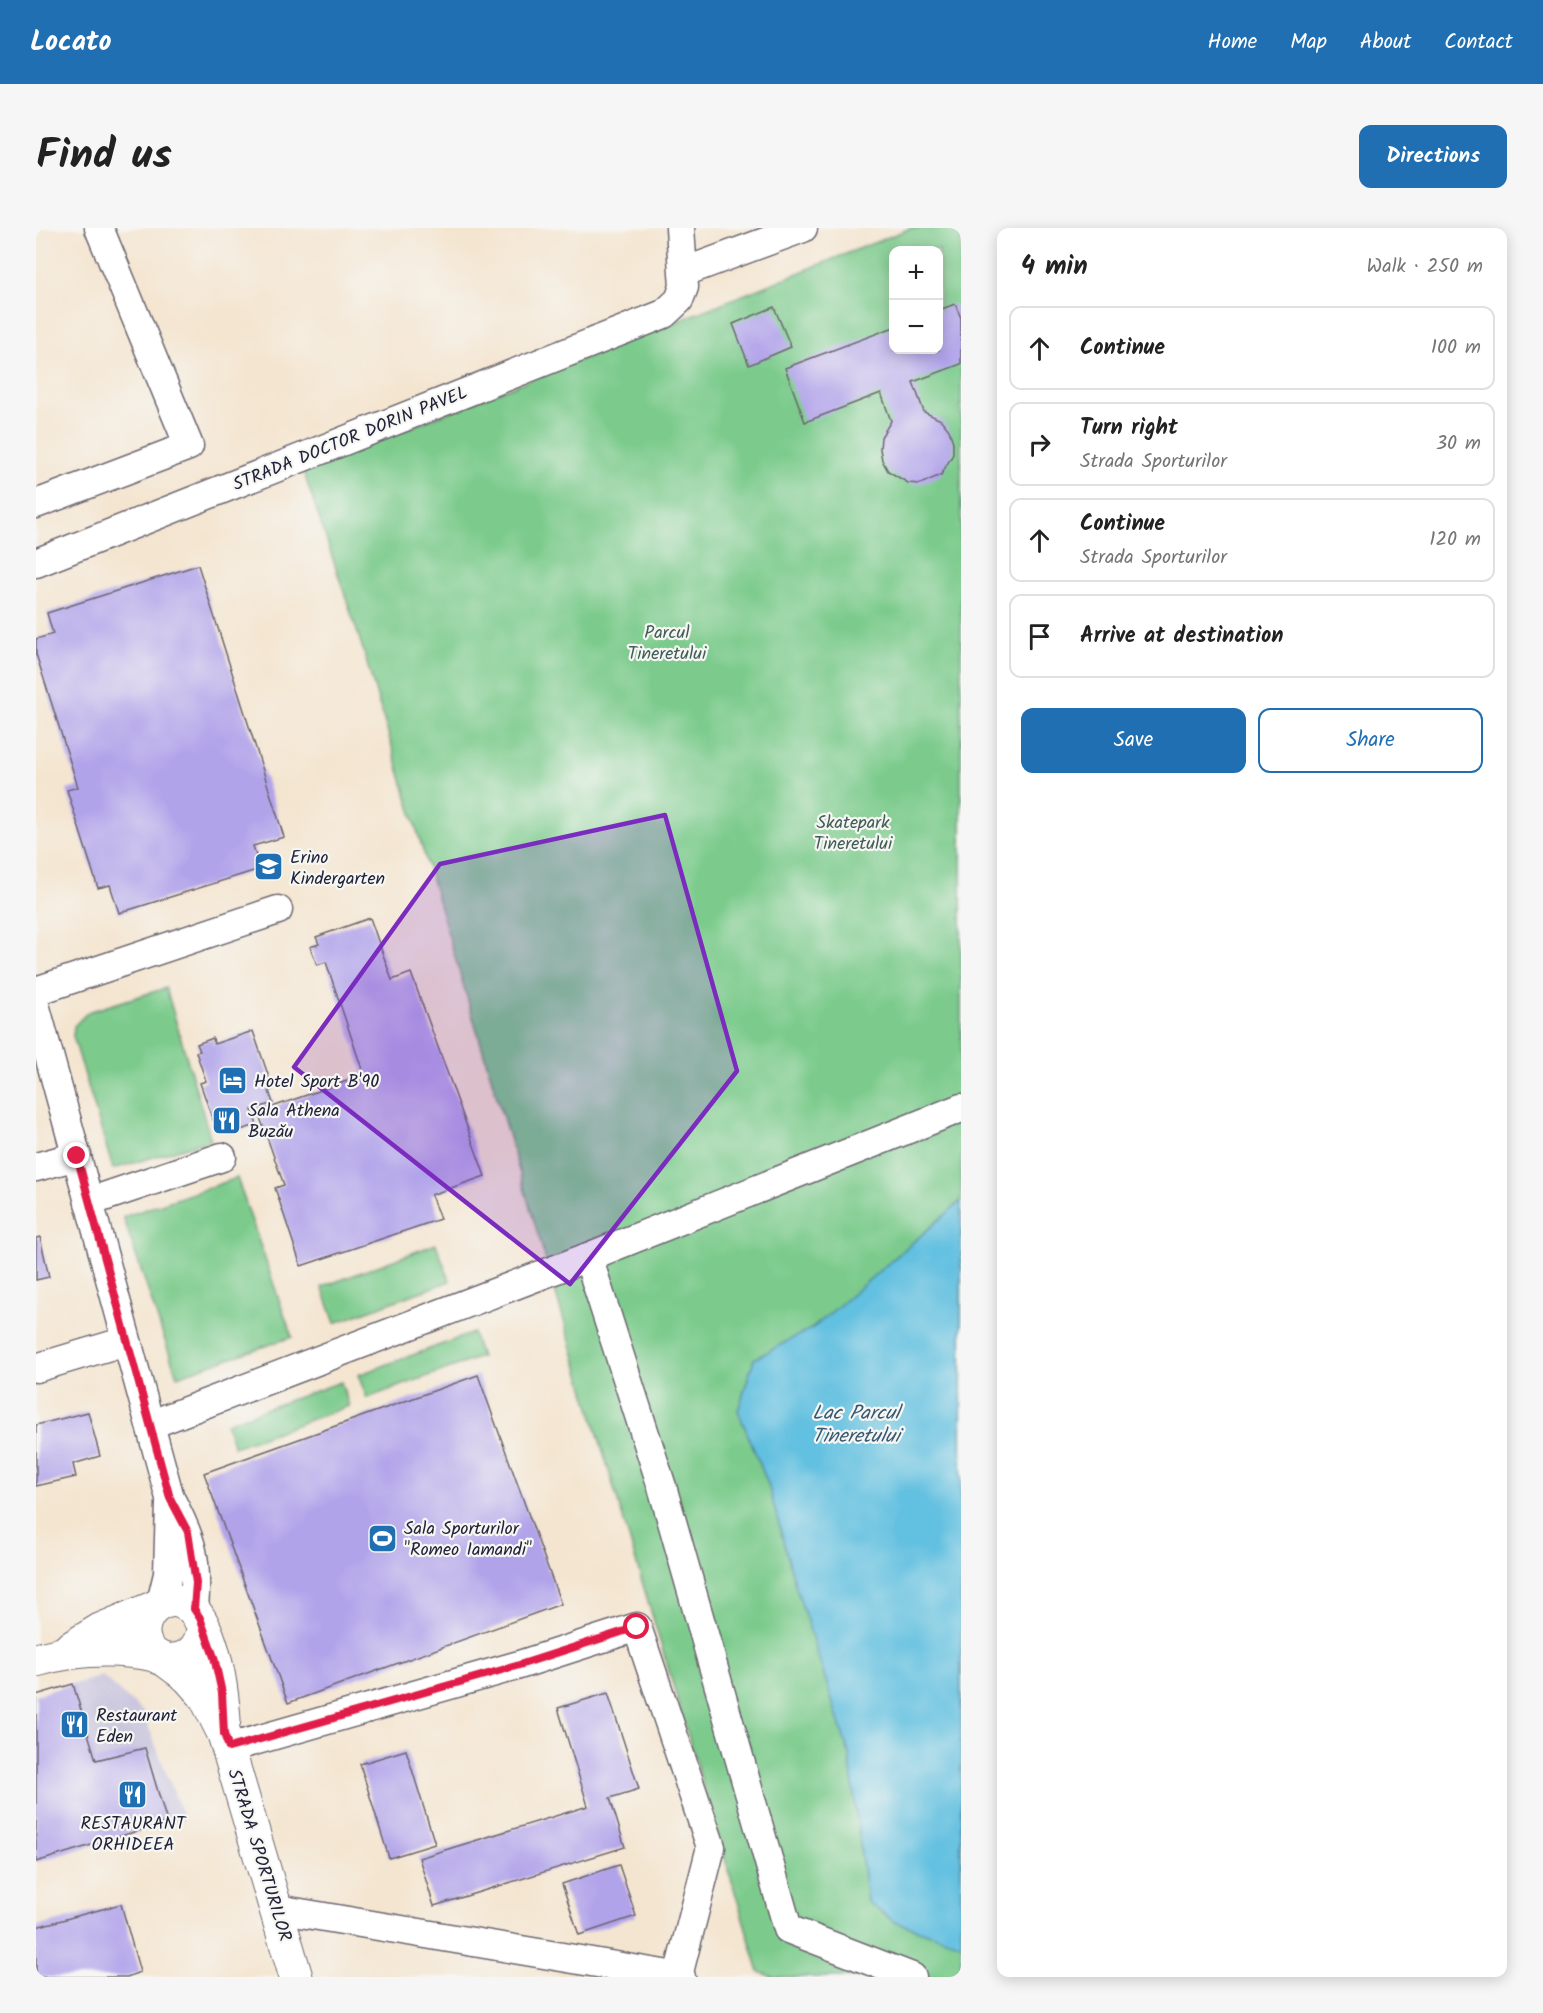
<!DOCTYPE html>
<meta charset="utf-8">
<style>
:root{--surface:#fff;--page:#f6f6f6;--text:#222;--muted:#767676;--line:#e0e0e0;--accent:#1f6fb2}
body{margin:0;font-family:Kalam,sans-serif;background:var(--page);color:var(--text)}
.controls{position:absolute;right:18px;top:18px;display:grid;overflow:hidden;border-radius:12px;box-shadow:0 3px 15px #0003}
.controls button{width:54px;height:54px;display:grid;place-items:center;padding:0;border:0;border-bottom:2px solid var(--line);background:var(--surface);color:var(--text);font:30px sans-serif}
.stop{position:absolute;width:18px;height:18px;margin:-14px;border:4px solid #e11d48;border-radius:50%;background:#fff}
.stop.end{background:#e11d48;border-color:#fff;box-shadow:0 2px 6px #0008}
.list{margin:0;padding:0;list-style:none}
h2{display:flex;justify-content:space-between;align-items:center;height:78px;margin:0;padding:0 24px;font-size:26px}
h2 small{font-size:20px;font-weight:400;color:var(--muted)}
.list li{display:grid;grid-template-columns:39px 1fr auto;gap:18px;align-items:center;box-sizing:border-box;height:84px;margin:0 12px 12px;padding:0 12px;border:2px solid var(--line);border-radius:12px}
.list b{display:block;font-size:22px;white-space:nowrap}
.list p{margin:0;font-size:20px;white-space:nowrap;color:var(--muted)}
.list em{font-size:20px;font-style:normal;color:var(--muted)}
.actions{display:flex;gap:12px;padding:18px 24px}
.actions a{flex:1;padding:14px 0;border:2px solid var(--accent);border-radius:12px;text-align:center;font-size:21px;color:var(--accent)}
.actions .main{background:var(--accent);color:#fff}
.icon{flex:none;width:33px;height:33px;fill:none;stroke:currentColor;stroke-width:2;stroke-linecap:round;stroke-linejoin:round}
.map{position:relative;flex:none;width:925px;height:1749px;overflow:hidden;border-radius:12px}
header{display:flex;align-items:center;gap:36px;box-sizing:border-box;height:84px;padding:0 30px;background:var(--accent);color:#fff}
header strong{font-size:28px}
nav{display:flex;gap:33px;margin-inline-start:auto;font-size:21px}
.intro{display:flex;align-items:center;justify-content:space-between;box-sizing:border-box;height:144px;padding:0 36px}
h1{margin:0;font-size:42px}
.button{padding:15px 27px;border-radius:12px;background:var(--accent);color:#fff;font-size:21px;font-weight:700}
main{display:flex;gap:36px;padding:0 36px}
aside{flex:1;background:var(--surface);border-radius:12px;box-shadow:0 3px 15px #0003}
.map>svg:first-child{display:block}
</style>
<header>
<strong>Locato</strong>
<nav><a>Home</a><a>Map</a><a>About</a><a>Contact</a></nav>
</header>
<div class="intro"><h1>Find us</h1><a class="button">Directions</a></div>
<main>
<div class="map">
<svg width="925" height="1749" viewBox="0 0 925 1749">
<rect width="100%" height="100%" fill="#f6f6f2"/>
<filter id="ink" filterUnits="userSpaceOnUse"><feTurbulence type="fractalNoise" baseFrequency=".0167" numOctaves="2"/><feDisplacementMap in="SourceGraphic" scale="12" xChannelSelector="R" yChannelSelector="G"/><feConvolveMatrix kernelMatrix="1 2 1 2 8 2 1 2 1" color-interpolation-filters="sRGB"/></filter>
<filter id="wash" filterUnits="userSpaceOnUse"><feTurbulence type="fractalNoise" baseFrequency=".008" numOctaves="4" result="noise"/><feDisplacementMap in="SourceGraphic" scale="24" xChannelSelector="R" yChannelSelector="G"/><feGaussianBlur stdDeviation="1.35" result="paint"/><feColorMatrix in="noise" values="0 0 0 0 0 0 0 0 0 0 0 0 0 0 0 0 0 1.4 0 .05"/><feComposite in="paint" operator="in"/></filter>
<g filter="url(#wash)">
<rect width="100%" height="100%" fill="#f4e5d0"/>
<path fill="#c5c0db" d="M 66,1448 L 107,1484 L 148,1591 L 0,1634 L 0,1467 Z"/>
<g fill="#7bcb8c" stroke="#4e7664" stroke-width="1.5" fill-rule="evenodd">
<path d="M 875,0 L 925,0 L 925,1749 L 737,1749 L 723,1744 L 324,412 L 267,242 ZM 858,22 L 903,22 L 903,122 L 858,122 Z"/>
<path d="M 130,760 L 175,912 L 77,941 L 37,808 L 38,798 L 52,784 Z"/>
<path d="M 201,950 L 256,1109 L 141,1148 L 87,989 Z"/>
<path d="M 400,1016 L 414,1053 L 299,1095 L 286,1059 Z"/>
<path d="M 437,1105 L 445,1129 L 331,1170 L 322,1147 Z"/>
<path d="M 305,1154 L 313,1178 L 198,1219 L 190,1195 Z"/>
</g>
<path fill="#62c0e0" stroke="#42718e" stroke-width="1.5" d="M 925,973 L 925,1716 L 859,1694 L 831,1674 L 813,1526 L 759,1356 L 732,1256 L 702,1183 L 718,1131 L 778,1099 Z"/>
<g id="blocks">
<g fill="#b1a3ea">
<path d="M 919,76 L 925,90 L 925,136 L 877,154 L 888,184 L 905,192 L 913,202 L 917,214 L 917,226 L 905,247 L 884,256 L 872,255 L 852,243 L 846,232 L 844,221 L 845,209 L 855,193 L 845,165 L 769,194 L 749,140 L 858,99 L 858,122 L 903,122 L 903,82 Z"/>
<path d="M 738,79 L 755,119 L 713,137 L 697,96 Z"/>
<path d="M 162,337 L 248,609 L 217,618 L 224,641 L 83,685 L 74,657 L 62,660 L 31,562 L 42,559 L 0,426 L 0,411 L 17,406 L 11,385 Z"/>
<path d="M 334,690 L 356,752 L 375,745 L 449,948 L 395,967 L 404,991 L 265,1038 L 239,960 L 248,957 L 222,884 L 328,847 L 290,734 L 281,737 L 274,719 L 283,716 L 280,709 Z"/>
<path d="M 217,803 L 237,861 L 233,863 L 237,875 L 216,882 L 221,897 L 194,905 L 190,895 L 182,897 L 180,892 L 177,892 L 164,855 L 170,853 L 160,824 L 164,823 L 161,816 L 177,810 L 178,816 Z"/>
<path d="M 4,1009 L 13,1049 L 0,1052 L 0,1010 Z"/>
<path d="M 442,1147 L 525,1376 L 252,1475 L 168,1245 Z"/>
<path d="M 52,1184 L 64,1228 L 37,1236 L 40,1249 L 0,1258 L 0,1197 Z"/>
<path d="M 37,1456 L 60,1532 L 109,1520 L 131,1594 L 0,1634 L 0,1467 Z"/>
<path d="M 572,1465 L 603,1561 L 574,1570 L 589,1619 L 398,1678 L 383,1630 L 552,1578 L 522,1480 Z"/>
<path d="M 370,1522 L 399,1616 L 353,1630 L 324,1536 Z"/>
<path d="M 583,1637 L 600,1688 L 543,1707 L 526,1656 Z"/>
<path d="M 85,1676 L 104,1744 L 91,1749 L 0,1749 L 0,1699 Z"/>
</g>
</g>
</g>
<g filter="url(#ink)">
<use href="#blocks" fill-opacity="0" stroke="#6c666f" stroke-width="1.5"/>
<g fill="none" stroke-linecap="round" stroke-linejoin="round">
<defs>
<g id="minor">
<path d="M 648,44 L 767,0"/>
<path d="M 0,276 L 153,218 L 63,0"/>
<path d="M 0,335 L 628,86 L 643,72 L 648,59 L 644,0"/>
<path d="M 0,763 L 242,682"/>
<path d="M 0,780 L 134,1270 C 157,1313 162,1332 158,1381"/>
<path d="M 0,939 L 41,928"/>
<path d="M 53,974 L 186,929"/>
<path d="M 552,1029 L 627,1262 L 752,1701 L 876,1749"/>
<path d="M 0,1140 L 90,1113"/>
<path d="M 116,1196 L 552,1029 L 925,880"/>
<path d="M 125,1375 L 132,1346 L 134,1275"/>
<path d="M 193,1520 L 480,1438 L 601,1399 L 675,1619 L 642,1748"/>
<path d="M 241,1681 L 645,1749"/>
</g>
<g id="major">
<path d="M 167,1400 C 163,1444 106,1441 107,1402 C 108,1392 114,1381 124,1376 C 174,1352 186,1463 188,1492"/>
<path d="M 33,1421 L 64,1402 L 117,1380"/>
<path d="M 0,1432 C 39,1421 80,1419 119,1427"/>
<path d="M 129,1432 L 152,1449 L 169,1468 L 188,1506 L 260,1749"/>
</g>
</defs>
<use href="#minor" stroke="#6c666f" stroke-width="31"/>
<use href="#major" stroke="#6c666f" stroke-width="35"/>
<use href="#minor" stroke="#fff" stroke-width="28"/>
<use href="#major" stroke="#fff" stroke-width="33"/>
</g>
</g>
<g fill="none" stroke-linecap="round" stroke-linejoin="round" filter="url(#ink)">
<path stroke="#e11d48" stroke-width="8" d="M 41,928 L 134,1270 L 152,1304 L 160,1355 L 158,1381 L 164,1390 L 178,1429 L 186,1465 L 188,1506 L 193,1520 L 480,1438 L 601,1399"/>
</g>
<path fill="#7b2cbf" fill-opacity="0.2" stroke="#7b2cbf" stroke-width="4.5" stroke-linejoin="round" d="M 629,587 L 701,843 L 534,1056 L 258,839 L 404,636 Z"/>
<defs>
<symbol id="school-square" viewBox="-11 -11 22 22"><rect x="-9" y="-9" width="18" height="18" rx="4" fill="#1f6fb2" stroke="#f6f6f2"/><path d="M0-5L7-2L0 1L-7-2ZM-4 1L0 2.5L4 1V4Q0 6-4 4Z" fill="#fff"/></symbol>
<symbol id="hotel-square" viewBox="-11 -11 22 22"><rect x="-9" y="-9" width="18" height="18" rx="4" fill="#1f6fb2" stroke="#f6f6f2"/><path d="M-6-4.5h1.5V1H6V5H4.5V3h-9V5H-6ZM-4 0a1.8 1.8 0 1 1 3.6 0ZM.5 0V-2.5h3Q6-2.5 6 0Z" fill="#fff"/></symbol>
<symbol id="restaurant-square" viewBox="-11 -11 22 22"><rect x="-9" y="-9" width="18" height="18" rx="4" fill="#1f6fb2" stroke="#f6f6f2"/><path d="M-5-6h1v4h1v-4h1v4h1v-4h1v5L-1.5 .5V6h-2V.5L-5-1ZM5-6V6H3V1.5H1.5Q1.5-4 5-6Z" fill="#fff"/></symbol>
<symbol id="stadium-square" viewBox="-11 -11 22 22"><rect x="-9" y="-9" width="18" height="18" rx="4" fill="#1f6fb2" stroke="#f6f6f2"/><path d="M0-5a6.5 5 0 1 0 0 10a6.5 5 0 1 0 0-10ZM-3.5-1.8h7v3.6h-7Z" fill="#fff"/></symbol>
</defs>
<g fill-rule="evenodd">
<use href="#school-square" x="216" y="622" width="33" height="33"/>
<use href="#hotel-square" x="180" y="836" width="33" height="33"/>
<use href="#restaurant-square" x="174" y="876" width="33" height="33"/>
<use href="#stadium-square" x="330" y="1294" width="33" height="33"/>
<use href="#restaurant-square" x="22" y="1480" width="33" height="33"/>
<use href="#restaurant-square" x="80" y="1550" width="33" height="33"/>
</g>
<g text-anchor="middle" stroke-width="4.5" stroke-linejoin="round" paint-order="stroke">
<g font-size="18" fill="#22223b" stroke="#f6f6f2">
<text transform="translate(314 210) rotate(-22)" y="6">STRADA DOCTOR DORIN PAVEL</text>
<text transform="translate(224 1627) rotate(73)" y="6">STRADA SPORTURILOR</text>
</g>
<g font-size="18" fill="#415d57" stroke="#f6f6f2">
<text x="631" y="410">Parcul<tspan x="631" dy="21">Tineretului</tspan></text>
<text x="817" y="600">Skatepark<tspan x="817" dy="21">Tineretului</tspan></text>
</g>
<g font-size="18" fill="#22223b" stroke="#f6f6f2" text-anchor="start">
<text x="254" y="635">Erino<tspan x="254" dy="21">Kindergarten</tspan></text>
<text x="218" y="859">Hotel Sport B'90</text>
<text x="212" y="888">Sala Athena<tspan x="212" dy="21">Buzău</tspan></text>
<text x="368" y="1306">Sala Sporturilor<tspan x="368" dy="21">"Romeo Iamandi"</tspan></text>
<text x="60" y="1493">Restaurant<tspan x="60" dy="21">Eden</tspan></text>
<text x="97" y="1601" text-anchor="middle">RESTAURANT<tspan x="97" dy="21">ORHIDEEA</tspan></text>
</g>
<g font-size="20" font-style="italic" fill="#385975" stroke="#f6f6f2">
<text x="820" y="1191">Lac Parcul<tspan x="820" dy="23">Tineretului</tspan></text>
</g>
</g>
</svg>
<div class="controls">
<button>+</button>
<button>−</button>
</div>
<div class="stop" style="left:601px;top:1399px"></div>
<div class="stop end" style="left:41px;top:928px"></div>
</div>
<aside>
<h2>4 min<small>Walk · 250 m</small></h2>
<ul class="list">
<li><svg class="icon" aria-label="ahead" viewBox="0 0 24 24"><path d="M12 20V5M6 11l6-6 6 6"/></svg><div><b>Continue</b></div><em>100 m</em></li>
<li><svg class="icon" aria-label="right" viewBox="0 0 24 24"><path d="M7 20v-9h11M14 6l5 5-5 5"/></svg><div><b>Turn right</b><p>Strada Sporturilor</p></div><em>30 m</em></li>
<li><svg class="icon" aria-label="ahead" viewBox="0 0 24 24"><path d="M12 20V5M6 11l6-6 6 6"/></svg><div><b>Continue</b><p>Strada Sporturilor</p></div><em>120 m</em></li>
<li><svg class="icon" aria-label="arrive" viewBox="0 0 24 24"><path d="M6 21V4h12l-3 4 3 4H6"/></svg><div><b>Arrive at destination</b></div></li>
</ul>
<div class="actions"><a class="main">Save</a><a>Share</a></div>
</aside>
</main>
